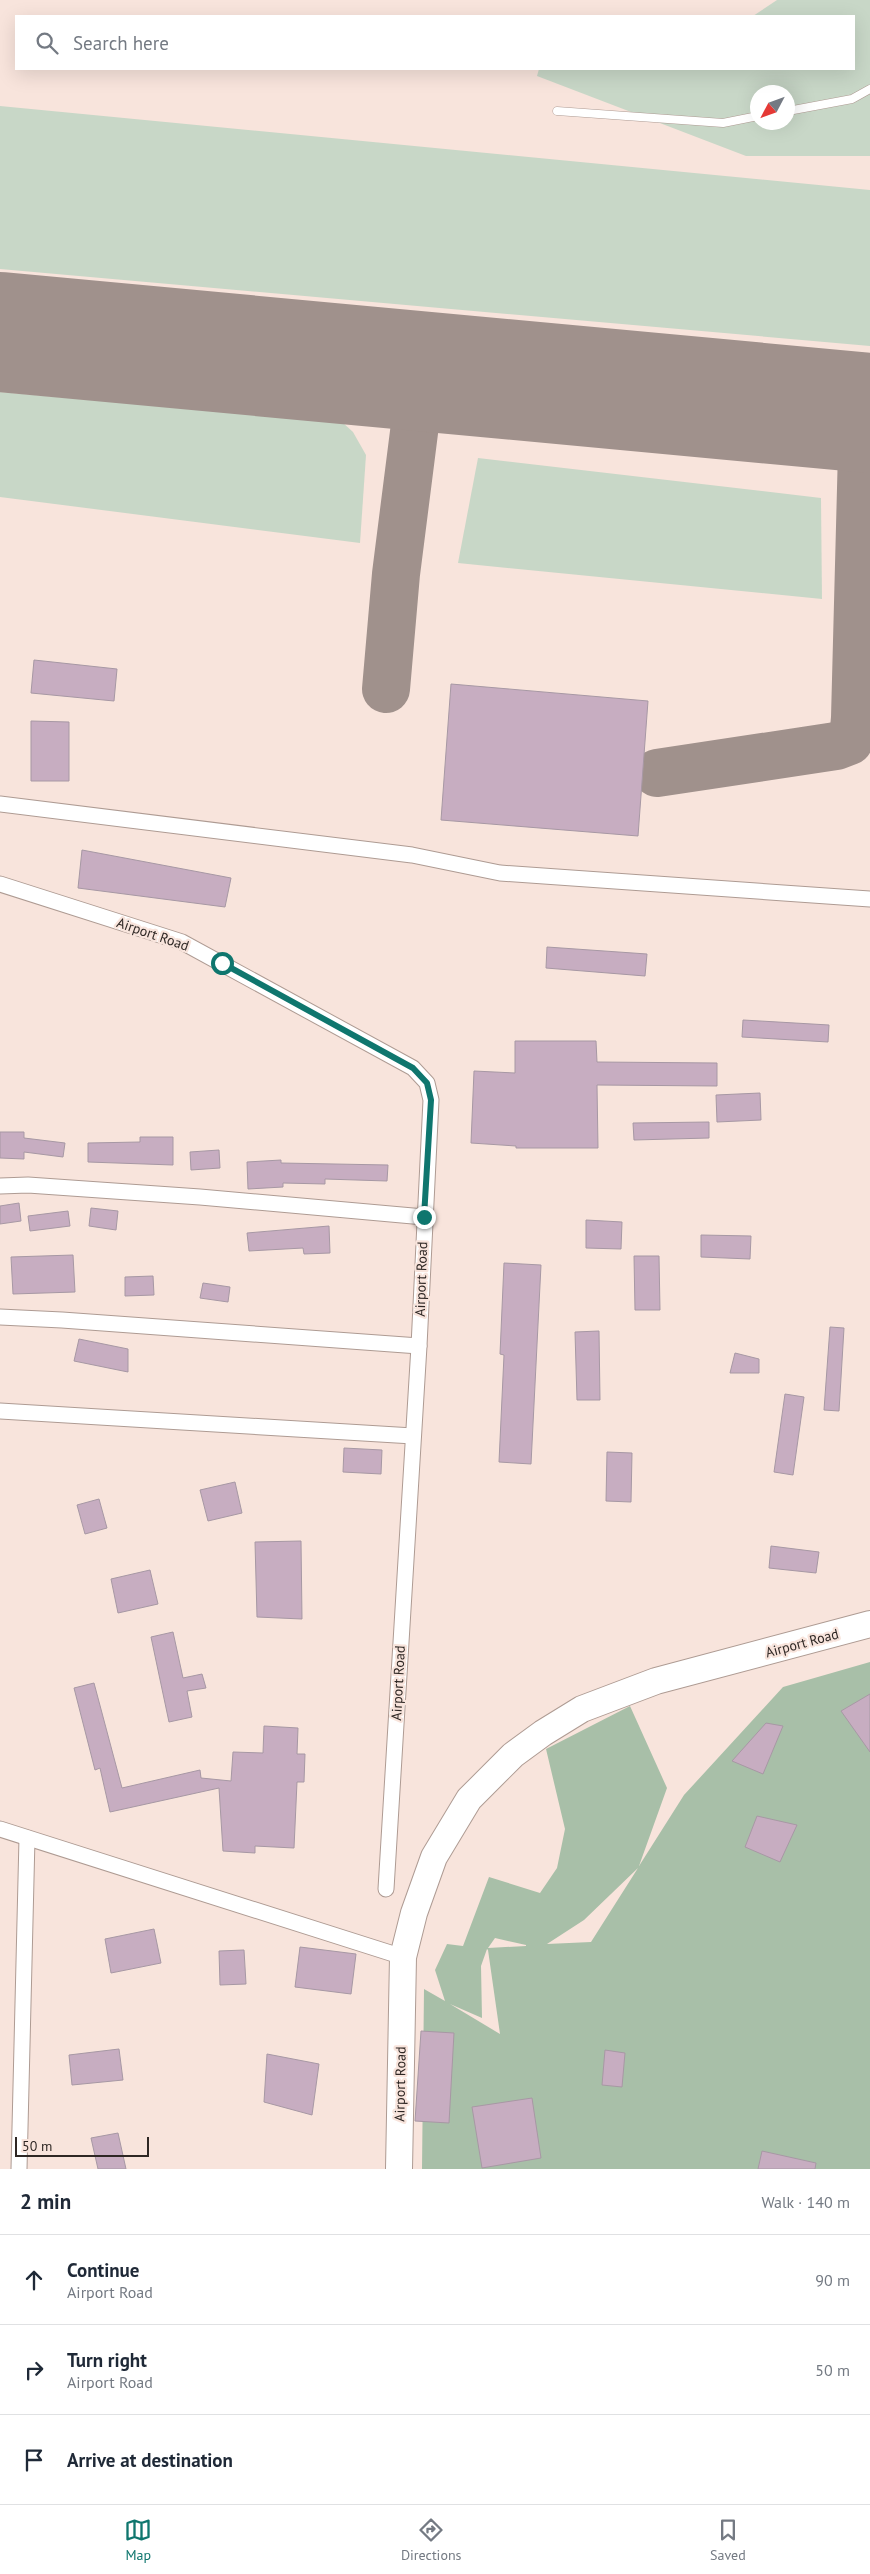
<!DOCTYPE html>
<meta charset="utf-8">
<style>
:root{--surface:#fff;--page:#f6f6f7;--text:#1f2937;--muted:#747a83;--line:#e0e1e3;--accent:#0f766e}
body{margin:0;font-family:"PT Sans",sans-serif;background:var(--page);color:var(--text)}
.compass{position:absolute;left:750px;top:85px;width:45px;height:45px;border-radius:50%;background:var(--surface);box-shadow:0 5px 20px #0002;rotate:229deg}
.scale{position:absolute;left:15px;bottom:12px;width:134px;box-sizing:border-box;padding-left:5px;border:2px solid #2e2724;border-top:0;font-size:14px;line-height:18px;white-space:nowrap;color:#2e2724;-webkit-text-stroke:4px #f8e4dc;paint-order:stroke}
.stop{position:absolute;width:15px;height:15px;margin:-11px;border:4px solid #0f766e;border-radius:50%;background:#fff}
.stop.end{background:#0f766e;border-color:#fff;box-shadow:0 1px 5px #0008}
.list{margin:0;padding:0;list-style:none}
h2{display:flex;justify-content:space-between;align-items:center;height:65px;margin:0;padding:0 20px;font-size:21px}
h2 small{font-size:16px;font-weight:400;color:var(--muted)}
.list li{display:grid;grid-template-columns:32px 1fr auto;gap:15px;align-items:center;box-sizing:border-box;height:90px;padding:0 20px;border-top:1px solid var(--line)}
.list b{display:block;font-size:19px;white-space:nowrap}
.list p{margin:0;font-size:16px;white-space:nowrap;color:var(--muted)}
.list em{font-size:16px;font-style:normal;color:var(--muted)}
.icon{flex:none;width:28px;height:28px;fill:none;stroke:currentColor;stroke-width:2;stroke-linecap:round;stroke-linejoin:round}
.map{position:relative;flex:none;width:870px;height:2169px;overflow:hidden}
.search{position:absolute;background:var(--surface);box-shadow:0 5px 20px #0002;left:15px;right:15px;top:15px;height:55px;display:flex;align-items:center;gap:12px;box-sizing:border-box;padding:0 18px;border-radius:0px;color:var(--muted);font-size:19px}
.sheet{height:335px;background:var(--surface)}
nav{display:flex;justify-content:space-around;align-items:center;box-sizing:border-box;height:70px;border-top:1px solid var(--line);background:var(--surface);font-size:14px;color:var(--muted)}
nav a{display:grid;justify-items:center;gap:2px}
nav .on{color:var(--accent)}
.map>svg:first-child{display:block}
</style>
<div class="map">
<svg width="870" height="2169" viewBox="0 0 870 2169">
<rect width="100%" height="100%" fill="#f8e4dc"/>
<g fill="#c8d7c7" fill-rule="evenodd">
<path d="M 777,0 L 870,0 L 870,156 L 746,156 L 537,76 L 539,69 L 854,69 L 854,16 L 753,16 ZM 758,92 L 788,92 L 788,122 L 758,122 Z"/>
<path d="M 0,106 L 870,190 L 870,346 L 0,269 Z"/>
<path d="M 0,392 L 342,422 L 353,432 L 366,455 L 360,543 L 0,497 Z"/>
<path d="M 478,458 L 821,498 L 822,599 L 458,563 Z"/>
</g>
<path fill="#a8bfa8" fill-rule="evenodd" d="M 870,1662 L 870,2169 L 422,2169 L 424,1989 L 445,2001 L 435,1970 L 447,1944 L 463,1946 L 489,1877 L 540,1893 L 557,1868 L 565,1829 L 546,1749 L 630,1706 L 667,1788 L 639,1866 L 684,1795 L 783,1687 ZM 638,1868 L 591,1942 L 547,1944 L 584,1920 ZM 495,1938 L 526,1945 L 526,1946 L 488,1948 ZM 487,1949 L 488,1950 L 500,2034 L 450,2004 L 482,2018 L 481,1966 Z"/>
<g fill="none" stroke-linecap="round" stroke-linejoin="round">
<g stroke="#a0918c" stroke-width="48">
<path d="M 386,689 L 396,574 L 419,393 L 423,385 L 440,373"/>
<path d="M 657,773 L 836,746 L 849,741 L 854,729 L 855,718 L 863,412"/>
</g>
<path stroke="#a0918c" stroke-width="120" d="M 0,332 L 870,413"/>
</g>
<g fill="#c7adc1" stroke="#a798a4">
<path d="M 34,660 L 117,669 L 114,701 L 31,693 Z"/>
<path d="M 451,684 L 648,701 L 638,836 L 441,820 Z"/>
<path d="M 31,721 L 69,722 L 69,781 L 31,781 Z"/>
<path d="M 82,850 L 231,878 L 225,907 L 78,888 Z"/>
<path d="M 547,947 L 647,954 L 645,976 L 546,968 Z"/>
<path d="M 743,1020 L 829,1025 L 828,1042 L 742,1037 Z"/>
<path d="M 515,1041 L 596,1041 L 597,1062 L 717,1063 L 717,1086 L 597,1085 L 598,1148 L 516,1148 L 516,1146 L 471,1143 L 474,1071 L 515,1073 Z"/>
<path d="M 760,1093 L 761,1120 L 717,1122 L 716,1095 Z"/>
<path d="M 709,1122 L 709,1138 L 634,1140 L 633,1123 Z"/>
<path d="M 0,1132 L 24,1132 L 24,1138 L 65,1143 L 63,1157 L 24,1152 L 24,1159 L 0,1158 Z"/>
<path d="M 140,1137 L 173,1137 L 173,1165 L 88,1162 L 88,1143 L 140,1142 Z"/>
<path d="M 219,1150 L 220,1168 L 191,1170 L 190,1152 Z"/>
<path d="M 281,1160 L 281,1163 L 388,1165 L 387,1181 L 325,1179 L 325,1184 L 283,1183 L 283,1187 L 248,1189 L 247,1162 Z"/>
<path d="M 19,1203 L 21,1221 L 0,1224 L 0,1206 Z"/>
<path d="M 91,1208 L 118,1211 L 116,1230 L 89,1226 Z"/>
<path d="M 68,1211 L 70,1226 L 30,1231 L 28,1216 Z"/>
<path d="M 586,1220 L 622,1222 L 621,1249 L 586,1248 Z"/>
<path d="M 329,1226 L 330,1253 L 304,1254 L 303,1248 L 249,1251 L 247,1233 Z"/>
<path d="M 701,1235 L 751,1236 L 750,1259 L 701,1257 Z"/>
<path d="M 73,1255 L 75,1292 L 13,1294 L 11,1257 Z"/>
<path d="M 634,1256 L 659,1256 L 660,1310 L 635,1310 Z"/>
<path d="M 504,1263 L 541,1265 L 531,1464 L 499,1462 L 504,1355 L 500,1354 Z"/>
<path d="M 153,1276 L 154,1295 L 125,1296 L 125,1277 Z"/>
<path d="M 203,1283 L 230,1287 L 228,1302 L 200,1298 Z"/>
<path d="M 830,1327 L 844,1328 L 839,1411 L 824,1410 Z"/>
<path d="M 599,1331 L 600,1400 L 577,1400 L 575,1332 Z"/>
<path d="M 79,1339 L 128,1349 L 128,1372 L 74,1361 Z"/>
<path d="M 735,1353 L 759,1359 L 759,1373 L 730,1373 Z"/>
<path d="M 785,1394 L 804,1397 L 793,1475 L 774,1472 Z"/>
<path d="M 344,1448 L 382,1450 L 381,1474 L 343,1472 Z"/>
<path d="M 607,1452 L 632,1453 L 631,1502 L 606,1501 Z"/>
<path d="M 235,1482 L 242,1513 L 208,1521 L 200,1490 Z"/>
<path d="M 99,1499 L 107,1528 L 85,1534 L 77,1505 Z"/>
<path d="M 301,1541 L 302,1619 L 257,1617 L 255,1542 Z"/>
<path d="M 771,1546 L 819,1552 L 816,1573 L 769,1568 Z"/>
<path d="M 150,1570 L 158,1604 L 118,1613 L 111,1579 Z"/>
<path d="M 173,1632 L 183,1678 L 202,1674 L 206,1688 L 187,1691 L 192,1717 L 169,1722 L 151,1637 Z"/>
<path d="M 94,1683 L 122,1788 L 200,1770 L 201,1778 L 231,1781 L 233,1752 L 263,1753 L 264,1726 L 298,1728 L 297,1754 L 305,1754 L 304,1782 L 297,1782 L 294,1848 L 255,1846 L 255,1853 L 223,1851 L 219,1788 L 110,1812 L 100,1768 L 95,1770 L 74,1688 Z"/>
<path d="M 870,1694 L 870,1752 L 841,1711 Z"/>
<path d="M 766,1723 L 783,1726 L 763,1774 L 732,1761 Z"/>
<path d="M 757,1816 L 797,1825 L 780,1862 L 745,1847 Z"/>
<path d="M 154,1929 L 161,1963 L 111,1973 L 105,1939 Z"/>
<path d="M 300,1947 L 356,1954 L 351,1994 L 295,1987 Z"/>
<path d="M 244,1950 L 246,1984 L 220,1985 L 219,1951 Z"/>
<path d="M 421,2031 L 454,2033 L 449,2123 L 415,2121 Z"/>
<path d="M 119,2049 L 123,2080 L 72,2085 L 69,2055 Z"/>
<path d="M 605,2050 L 625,2053 L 622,2087 L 602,2085 Z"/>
<path d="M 267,2054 L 319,2064 L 312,2115 L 264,2102 Z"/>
<path d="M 532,2098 L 541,2158 L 482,2168 L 472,2107 Z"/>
<path d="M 118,2133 L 126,2169 L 98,2169 L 91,2138 Z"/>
<path d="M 762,2151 L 816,2163 L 815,2169 L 758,2169 Z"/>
</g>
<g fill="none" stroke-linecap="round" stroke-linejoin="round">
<defs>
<g id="lane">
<path d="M 557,111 L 723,123 L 758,116"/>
<path d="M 788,111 L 852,99 L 870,89"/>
</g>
<g id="street">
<path d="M 0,804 L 412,855 L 500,873 L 870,899"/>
<path d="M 0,884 L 182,942 L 413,1068 L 427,1083 L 431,1100 L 419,1346 L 386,1889"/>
<path d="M 0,1186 L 28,1185 L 200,1197 L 424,1217"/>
<path d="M 0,1317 L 62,1320 L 419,1346"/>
<path d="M 0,1411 L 413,1436"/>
<path d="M 0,1829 L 403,1957"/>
<path d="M 19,2169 L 27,1838"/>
</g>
<path id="highway" d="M 399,2169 L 403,1957 L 414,1913 L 434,1857 L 469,1799 L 513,1755 L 543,1733 L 582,1709 L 656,1681 L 870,1624"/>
</defs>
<use href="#lane" stroke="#ae9b93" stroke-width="9"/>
<use href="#street" stroke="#ae9b93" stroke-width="17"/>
<use href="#highway" stroke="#ae9b93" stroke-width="28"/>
<use href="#lane" stroke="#fff" stroke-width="8"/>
<use href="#street" stroke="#fff" stroke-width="15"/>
<use href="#highway" stroke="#fff" stroke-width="26"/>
</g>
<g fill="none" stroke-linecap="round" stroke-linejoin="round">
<path stroke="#0f766e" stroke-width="6" d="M 222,963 L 413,1068 L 427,1083 L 431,1100 L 424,1217"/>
</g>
<g text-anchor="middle" stroke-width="4.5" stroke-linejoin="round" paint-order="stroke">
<g font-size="14" fill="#2e2724" stroke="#f8e4dc">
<text transform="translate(153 934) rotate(19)" y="5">Airport Road</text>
<text transform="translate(421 1279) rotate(-88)" y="5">Airport Road</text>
<text transform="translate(802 1643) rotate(-15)" y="5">Airport Road</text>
<text transform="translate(398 1683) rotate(-87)" y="5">Airport Road</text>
<text transform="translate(400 2084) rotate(-89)" y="5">Airport Road</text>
</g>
</g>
</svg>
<svg class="compass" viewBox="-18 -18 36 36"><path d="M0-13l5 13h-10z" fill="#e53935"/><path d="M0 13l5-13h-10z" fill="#747a83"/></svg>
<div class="scale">50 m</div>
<div class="stop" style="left:222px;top:963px"></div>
<div class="stop end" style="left:424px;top:1217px"></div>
<div class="search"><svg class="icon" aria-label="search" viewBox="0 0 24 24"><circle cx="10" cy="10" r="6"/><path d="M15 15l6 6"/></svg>Search here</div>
</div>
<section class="sheet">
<h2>2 min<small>Walk · 140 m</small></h2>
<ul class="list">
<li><svg class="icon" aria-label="ahead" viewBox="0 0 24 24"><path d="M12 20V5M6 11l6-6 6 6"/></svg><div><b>Continue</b><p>Airport Road</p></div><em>90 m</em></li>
<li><svg class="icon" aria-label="right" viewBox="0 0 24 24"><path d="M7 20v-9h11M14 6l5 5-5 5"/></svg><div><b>Turn right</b><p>Airport Road</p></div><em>50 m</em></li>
<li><svg class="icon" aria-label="arrive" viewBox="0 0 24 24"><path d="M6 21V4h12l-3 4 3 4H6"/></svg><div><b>Arrive at destination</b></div></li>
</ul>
</section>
<nav>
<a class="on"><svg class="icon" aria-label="map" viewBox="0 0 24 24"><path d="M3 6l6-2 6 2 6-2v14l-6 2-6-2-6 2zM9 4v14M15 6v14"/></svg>Map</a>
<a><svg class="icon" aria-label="directions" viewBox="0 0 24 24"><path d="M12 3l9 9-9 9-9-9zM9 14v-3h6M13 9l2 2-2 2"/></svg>Directions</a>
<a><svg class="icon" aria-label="saved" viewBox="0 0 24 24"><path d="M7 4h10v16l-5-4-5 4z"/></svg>Saved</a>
</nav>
